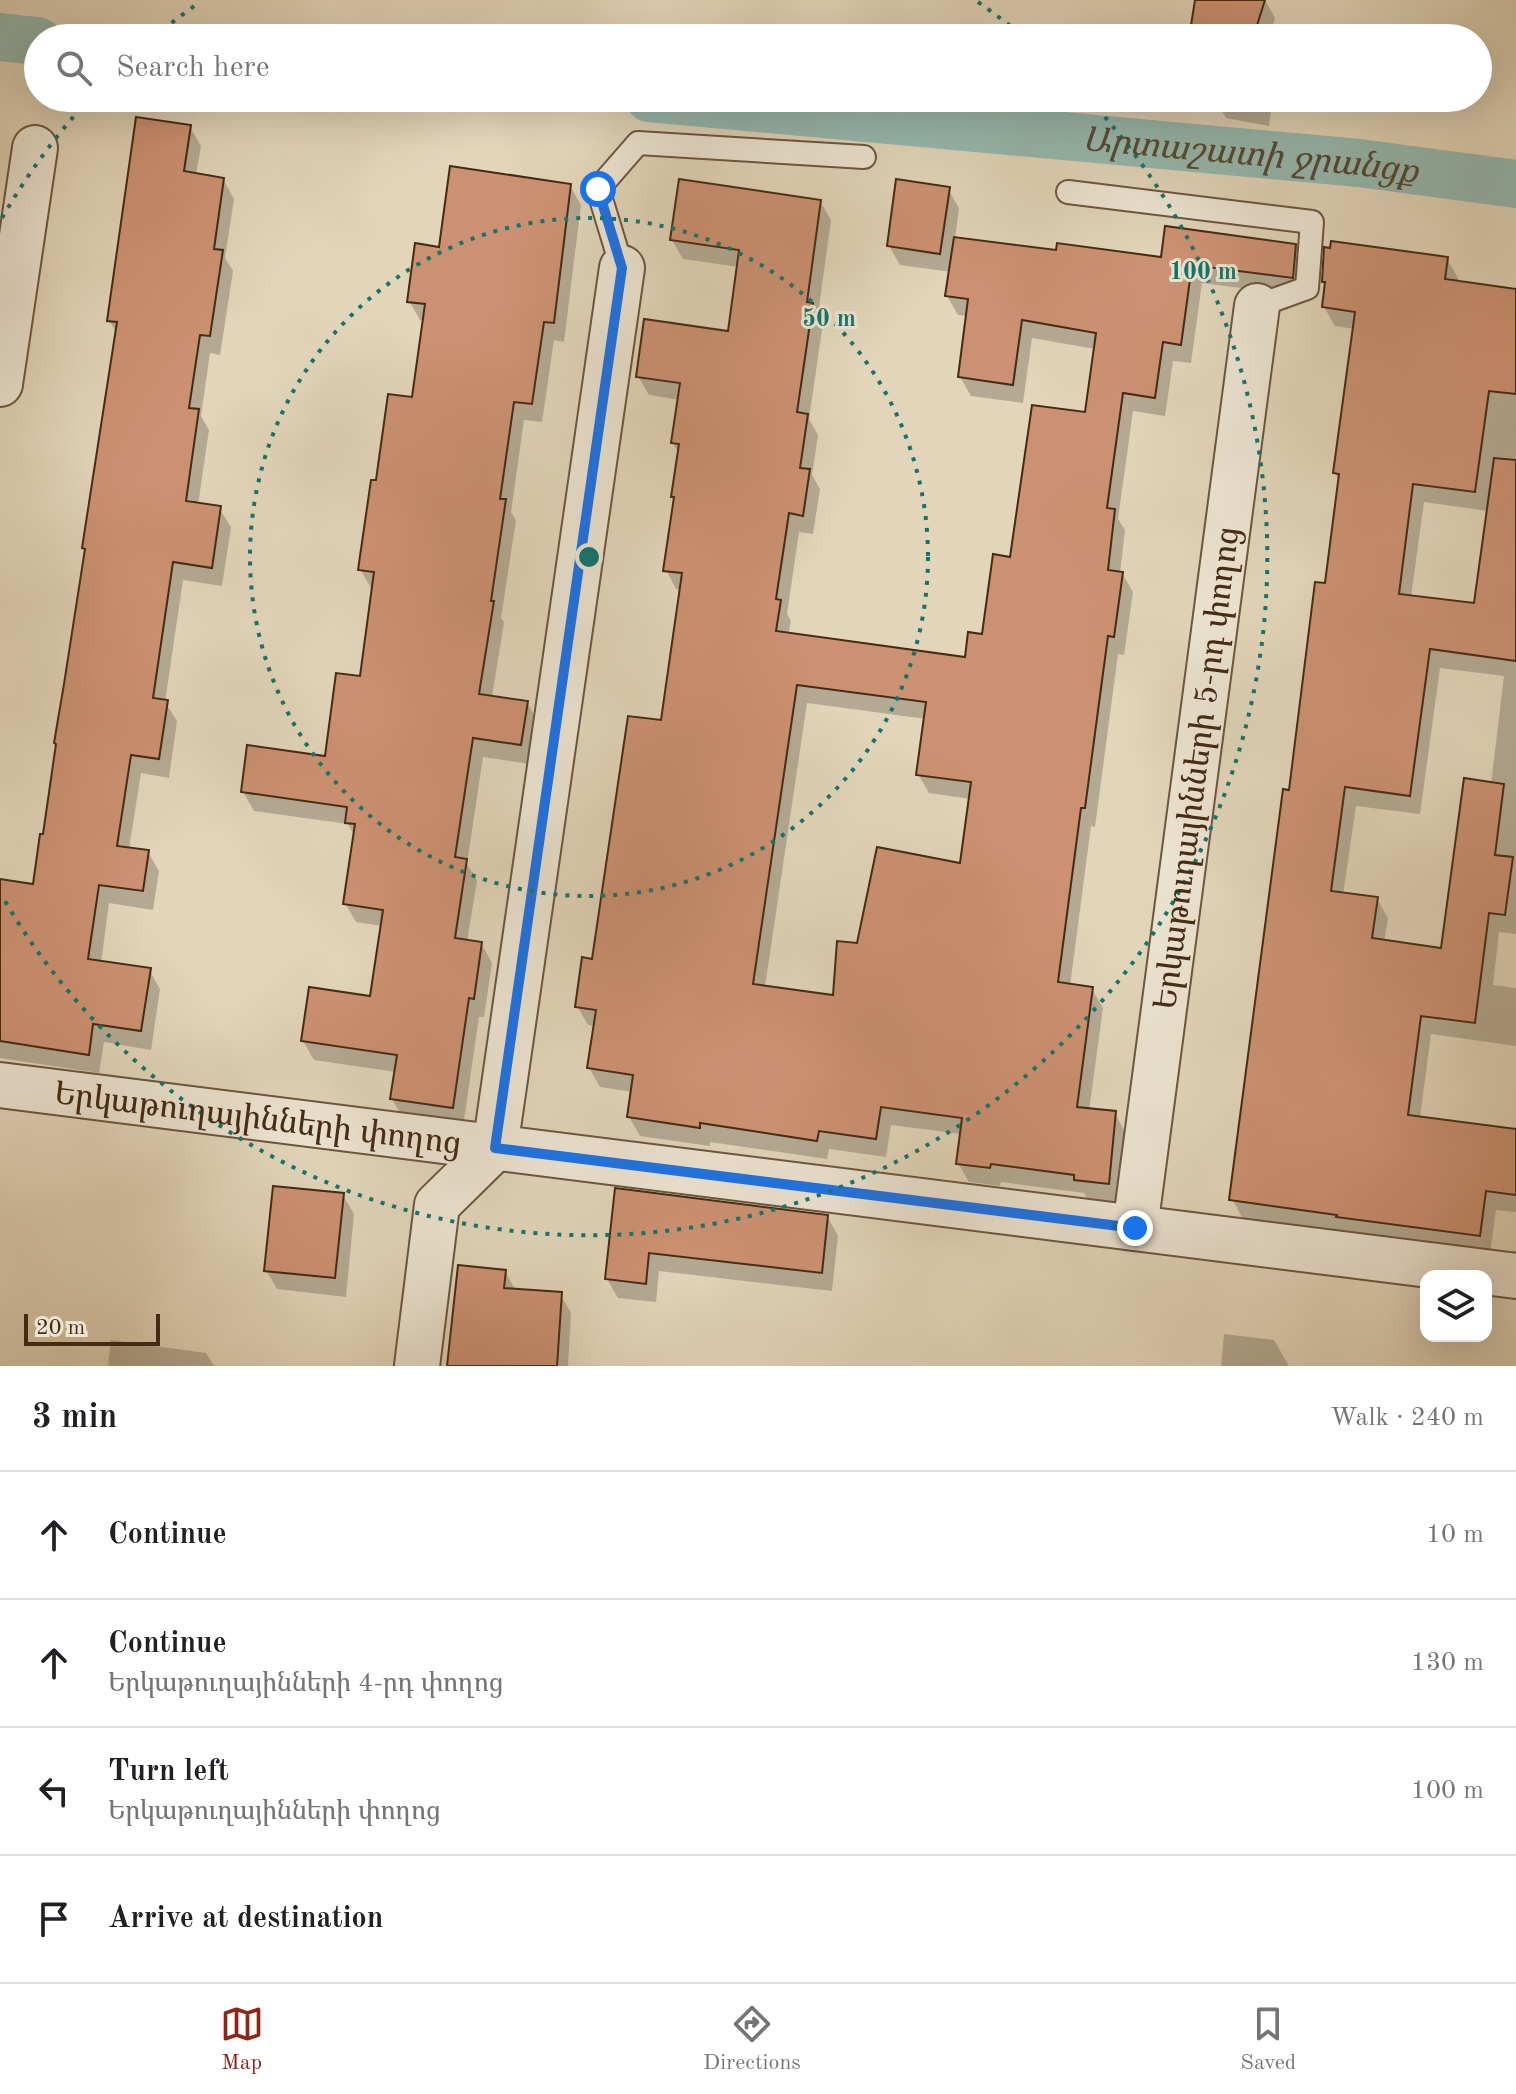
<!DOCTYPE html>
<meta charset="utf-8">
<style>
:root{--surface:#fff;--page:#f6f6f6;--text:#202124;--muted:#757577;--line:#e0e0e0;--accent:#8f2418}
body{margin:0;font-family:"Old Standard TT","Noto Serif Armenian",serif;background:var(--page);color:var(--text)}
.controls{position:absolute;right:24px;bottom:24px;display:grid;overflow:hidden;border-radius:16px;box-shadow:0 8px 32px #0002}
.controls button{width:72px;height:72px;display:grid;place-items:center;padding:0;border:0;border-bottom:2px solid var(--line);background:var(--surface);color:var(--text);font:40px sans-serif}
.scale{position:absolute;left:24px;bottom:20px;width:136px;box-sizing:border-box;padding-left:8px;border:4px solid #452b14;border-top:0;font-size:22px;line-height:28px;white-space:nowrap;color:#452b14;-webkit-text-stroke:6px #ece4d2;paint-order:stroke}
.stop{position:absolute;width:24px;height:24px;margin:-18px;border:6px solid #1a73e8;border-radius:50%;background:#fff}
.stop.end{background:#1a73e8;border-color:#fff;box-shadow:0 2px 8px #0008}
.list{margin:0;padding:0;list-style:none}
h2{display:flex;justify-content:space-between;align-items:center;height:104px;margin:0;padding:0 32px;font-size:34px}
h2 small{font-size:26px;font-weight:400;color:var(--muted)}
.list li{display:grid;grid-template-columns:52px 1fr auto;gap:24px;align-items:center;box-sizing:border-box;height:128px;padding:0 32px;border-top:2px solid var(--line)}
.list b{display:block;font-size:30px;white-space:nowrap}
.list p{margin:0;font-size:26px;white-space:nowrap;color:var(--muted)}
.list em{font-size:26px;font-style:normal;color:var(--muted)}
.icon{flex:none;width:44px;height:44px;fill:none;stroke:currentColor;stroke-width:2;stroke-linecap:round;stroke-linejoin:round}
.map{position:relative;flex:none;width:1516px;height:1366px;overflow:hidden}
.search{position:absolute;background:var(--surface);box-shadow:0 8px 32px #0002;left:24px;right:24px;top:24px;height:88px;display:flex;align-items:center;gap:20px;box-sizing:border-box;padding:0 28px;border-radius:44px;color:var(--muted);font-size:30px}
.sheet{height:616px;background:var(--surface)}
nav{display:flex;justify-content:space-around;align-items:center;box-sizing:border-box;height:112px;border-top:2px solid var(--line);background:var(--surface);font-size:22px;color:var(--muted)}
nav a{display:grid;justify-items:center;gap:4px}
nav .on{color:var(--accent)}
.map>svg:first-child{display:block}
</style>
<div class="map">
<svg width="1516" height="1366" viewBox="0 0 1516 1366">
<rect width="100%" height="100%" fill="#e2d5ba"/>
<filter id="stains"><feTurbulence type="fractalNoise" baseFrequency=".0025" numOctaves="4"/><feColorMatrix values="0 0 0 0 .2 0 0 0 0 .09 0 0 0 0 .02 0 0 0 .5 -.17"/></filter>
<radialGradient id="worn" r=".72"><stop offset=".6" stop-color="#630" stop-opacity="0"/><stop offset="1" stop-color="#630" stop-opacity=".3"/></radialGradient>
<g fill="#0003" fill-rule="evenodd">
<path d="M 1197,0 L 1265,0 L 1275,18 L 1269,38 L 1191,38 Z"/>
<path d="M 1215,98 L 1273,98 L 1269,126 L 1226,118 Z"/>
<path d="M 190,127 L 201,146 L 196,175 L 223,179 L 234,199 L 225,258 L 233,271 L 220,355 L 210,353 L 201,416 L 209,430 L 198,505 L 219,508 L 231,527 L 222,586 L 183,580 L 165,702 L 177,721 L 169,778 L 141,773 L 129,849 L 148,852 L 159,871 L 153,910 L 109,903 L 101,963 L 149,970 L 160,989 L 151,1050 L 104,1042 L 99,1073 L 0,1058 L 0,902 L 35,886 L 45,837 L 86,551 L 84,548 L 117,334 L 109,320 Z"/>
<path d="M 570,186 L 581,205 L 564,342 L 554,340 L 542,422 L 524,420 L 511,512 L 516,520 L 501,618 L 504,622 L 492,697 L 527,702 L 538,722 L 531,764 L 483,757 L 467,864 L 477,880 L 467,942 L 481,943 L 492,963 L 484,1017 L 479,1017 L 463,1127 L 403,1118 L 392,1099 L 396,1072 L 314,1060 L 303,1041 L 372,998 L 382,926 L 356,922 L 345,903 L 355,837 L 348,824 L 254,811 L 243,792 L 327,758 L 362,678 L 374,589 L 371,588 L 360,569 L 377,482 L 413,399 L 424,321 L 420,320 L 409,301 L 441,249 Z"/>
<path d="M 948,189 L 959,208 L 955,239 L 1058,252 L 1163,259 L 1295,245 L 1306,264 L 1303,296 L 1202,283 L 1191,363 L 1173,361 L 1165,416 L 1133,411 L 1118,519 L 1125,530 L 1120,573 L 1122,573 L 1133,592 L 1124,655 L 1118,654 L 1095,827 L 1091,826 L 1070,986 L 1092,989 L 1103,1008 L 1089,1111 L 1115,1113 L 1125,1132 L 1119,1202 L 1087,1199 L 1084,1193 L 1001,1182 L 1000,1186 L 969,1182 L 958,1163 L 962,1134 L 891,1125 L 886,1157 L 829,1149 L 827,1159 L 710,1142 L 710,1146 L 640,1136 L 629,1117 L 633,1092 L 600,1087 L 589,1068 L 595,1026 L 588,1025 L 577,1006 L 594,961 L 663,722 L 682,590 L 676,589 L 666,570 L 676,501 L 673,497 L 679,454 L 673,443 L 679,400 L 649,395 L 638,376 L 729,334 L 739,267 L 683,259 L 672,240 L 820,201 L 831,220 L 818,315 L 823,323 L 809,419 L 818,435 L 812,475 L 820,489 L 813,534 L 799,532 L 787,614 L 791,621 L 788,635 L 967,659 L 984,636 L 1012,559 L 1087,414 L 1095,349 L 1032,338 L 1023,403 L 971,396 L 960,377 L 968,316 L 958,315 L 947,296 L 951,272 L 900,265 L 889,246 ZM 807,703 L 926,719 L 918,774 L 929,793 L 971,799 L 961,865 L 859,945 L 835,997 L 765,987 Z"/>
<path d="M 1447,259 L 1458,278 L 1458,283 L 1516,291 L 1516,934 L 1499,932 L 1493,985 L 1516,988 L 1516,1046 L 1431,1034 L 1420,1118 L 1516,1131 L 1516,1212 L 1496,1210 L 1490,1254 L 1243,1219 L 1232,1199 L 1291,792 L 1327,586 L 1340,482 L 1335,473 L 1355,329 L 1335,326 L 1324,307 L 1327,287 L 1324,281 ZM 1424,502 L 1488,511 L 1475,605 L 1411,597 ZM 1440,668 L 1504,676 L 1491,784 L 1443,950 L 1384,942 L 1388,918 L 1377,899 L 1343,895 L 1356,806 L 1420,814 Z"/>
<path d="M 617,1190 L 827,1216 L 838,1236 L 832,1291 L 659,1271 L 656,1302 L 618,1298 L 607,1279 Z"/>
<path d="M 343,1195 L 354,1214 L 346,1297 L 277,1289 L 266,1270 Z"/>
<path d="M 505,1271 L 516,1291 L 560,1294 L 571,1313 L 568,1366 L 447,1366 L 448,1355 L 450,1355 Z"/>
<path d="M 1224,1334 L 1274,1340 L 1289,1366 L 1221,1366 Z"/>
<path d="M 111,1340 L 206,1353 L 214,1366 L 108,1366 Z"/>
</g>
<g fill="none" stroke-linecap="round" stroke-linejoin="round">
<g stroke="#95b9b0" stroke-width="48">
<path d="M 0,37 L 38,41"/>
<path id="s1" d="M 649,98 L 1359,163 L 1516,184"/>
</g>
</g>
<g fill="#cc9172" stroke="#452b14" stroke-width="2" fill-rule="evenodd">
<path d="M 1195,0 L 1265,0 L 1253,38 L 1189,38 Z"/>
<path d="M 136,117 L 191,125 L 184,171 L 224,178 L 214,249 L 223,250 L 210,336 L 200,335 L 189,408 L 199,409 L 186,501 L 221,506 L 212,568 L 173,562 L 153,698 L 168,700 L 159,759 L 131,755 L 117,846 L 149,850 L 143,891 L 99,885 L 88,959 L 151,968 L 141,1031 L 93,1024 L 89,1055 L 0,1041 L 0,879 L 33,884 L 40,834 L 43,834 L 56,744 L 54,743 L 64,684 L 85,549 L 82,548 L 117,322 L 107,321 Z"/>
<path d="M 450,166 L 571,184 L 554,323 L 544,322 L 532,404 L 514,402 L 500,499 L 506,499 L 491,601 L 494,601 L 479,694 L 528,701 L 521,745 L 473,738 L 455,857 L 467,859 L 455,938 L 482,942 L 474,999 L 469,998 L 453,1108 L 390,1099 L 397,1055 L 301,1041 L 309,987 L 370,996 L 383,910 L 343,904 L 355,824 L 345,823 L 347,807 L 241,792 L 247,745 L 325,756 L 336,673 L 360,676 L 374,572 L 358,570 L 371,480 L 376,480 L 388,394 L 412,397 L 425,304 L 407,302 L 415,243 L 439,247 Z"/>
<path d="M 679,179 L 821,200 L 807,302 L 813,303 L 797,412 L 808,414 L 800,468 L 810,469 L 803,516 L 789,513 L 776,599 L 781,600 L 776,631 L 965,657 L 968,632 L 982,634 L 993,554 L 1010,557 L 1032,405 L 1085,412 L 1096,333 L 1022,320 L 1013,385 L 958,377 L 968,299 L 945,296 L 954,237 L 1056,250 L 1057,243 L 1161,257 L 1165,226 L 1296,244 L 1293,278 L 1192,265 L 1181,345 L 1163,342 L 1155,398 L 1123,393 L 1107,508 L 1115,509 L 1108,570 L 1123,572 L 1114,637 L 1108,636 L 1085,808 L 1081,808 L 1058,982 L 1093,987 L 1077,1107 L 1116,1111 L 1109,1184 L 1074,1180 L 1074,1175 L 991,1164 L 990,1168 L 956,1164 L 962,1118 L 881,1107 L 876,1139 L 819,1131 L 817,1141 L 700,1123 L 700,1128 L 627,1117 L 633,1075 L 587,1068 L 596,1010 L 575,1007 L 582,957 L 592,959 L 628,716 L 661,720 L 682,573 L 663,571 L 674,497 L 671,497 L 679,444 L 671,443 L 680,383 L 636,377 L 644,319 L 728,331 L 739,250 L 670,240 ZM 797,685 L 926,702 L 916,775 L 971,782 L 960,863 L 877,847 L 857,943 L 837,941 L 833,995 L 753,984 Z"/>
<path d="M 896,179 L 950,187 L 940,254 L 887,246 Z"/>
<path d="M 1331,241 L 1448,257 L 1445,279 L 1516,289 L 1516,394 L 1489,391 L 1475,492 L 1413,484 L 1399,594 L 1474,603 L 1494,458 L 1516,460 L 1516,661 L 1430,649 L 1410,796 L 1345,787 L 1331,891 L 1378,897 L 1372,938 L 1441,948 L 1464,778 L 1504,784 L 1495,855 L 1513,857 L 1505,915 L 1489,913 L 1475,1023 L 1421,1016 L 1408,1115 L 1516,1129 L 1516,1195 L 1486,1191 L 1480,1236 L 1336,1217 L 1337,1215 L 1229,1200 L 1283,789 L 1289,790 L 1315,582 L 1325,583 L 1339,474 L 1333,473 L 1355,312 L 1322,307 L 1325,282 L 1322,282 L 1324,247 L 1330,248 Z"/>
<path d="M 273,1186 L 344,1193 L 335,1278 L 264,1271 Z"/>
<path d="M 615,1188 L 828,1215 L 822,1273 L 649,1253 L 646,1284 L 605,1279 Z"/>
<path d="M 458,1265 L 506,1270 L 504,1288 L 562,1292 L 557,1366 L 447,1366 Z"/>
</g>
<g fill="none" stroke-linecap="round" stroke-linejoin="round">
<defs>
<g id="lane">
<path d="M 1068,192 L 1312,222 L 1307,288 L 1257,306"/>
<path d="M 622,268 L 598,189 L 638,143 L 864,157"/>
</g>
<g id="street">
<path d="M 0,384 L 35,148"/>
<path id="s2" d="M 0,1085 L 1516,1276"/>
<path id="s3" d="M 1135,1228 L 1257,306"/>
<path d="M 417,1366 L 437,1205 L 495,1148 L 622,268"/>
</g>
</defs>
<use href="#lane" stroke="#6c563e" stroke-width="26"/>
<use href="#street" stroke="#6c563e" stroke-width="48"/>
<use href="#lane" stroke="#ece4d2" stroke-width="22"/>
<use href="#street" stroke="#ece4d2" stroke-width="44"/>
</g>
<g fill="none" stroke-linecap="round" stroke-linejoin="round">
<path stroke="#1a73e8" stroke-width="10" d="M 598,189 L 622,268 L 495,1148 L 1135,1228"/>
</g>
<g fill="none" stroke="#0f766e" stroke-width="4" stroke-dasharray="4 8">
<circle cx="589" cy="557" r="339"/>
<path d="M2 218A678 678 0 0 1 89 99M153 38A678 678 0 0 1 200 2M978 2A678 678 0 0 1 1025 38M1089 99A678 678 0 1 1 2 896"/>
</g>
<g text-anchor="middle" stroke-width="6" stroke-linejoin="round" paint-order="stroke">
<g font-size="32" fill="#452b14" stroke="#ece4d2">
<text dy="11" stroke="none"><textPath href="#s3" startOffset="464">Երկաթուղայինների 5-րդ փողոց</textPath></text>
<text dy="11" stroke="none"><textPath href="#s2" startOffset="260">Երկաթուղայինների փողոց</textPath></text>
</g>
<g font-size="34" font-style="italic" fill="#554733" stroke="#ece4d2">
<text dy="12" stroke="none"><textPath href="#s1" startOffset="604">Արտաշատի ջրանցք</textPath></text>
</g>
</g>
<circle cx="589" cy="557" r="12" fill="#0f766e" stroke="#ece4d2" stroke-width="4"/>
<g font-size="24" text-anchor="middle" font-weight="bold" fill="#0f766e" stroke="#ece4d2" stroke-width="6" stroke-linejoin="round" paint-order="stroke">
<text x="1203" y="279">100 m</text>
<text x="829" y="326">50 m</text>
</g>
<rect width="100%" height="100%" filter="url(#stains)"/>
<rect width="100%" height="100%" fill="url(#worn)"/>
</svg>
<div class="controls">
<button><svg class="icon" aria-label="layers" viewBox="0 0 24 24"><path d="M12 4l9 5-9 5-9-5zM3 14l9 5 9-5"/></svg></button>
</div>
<div class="scale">20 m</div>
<div class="stop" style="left:598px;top:189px"></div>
<div class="stop end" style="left:1135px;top:1228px"></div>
<div class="search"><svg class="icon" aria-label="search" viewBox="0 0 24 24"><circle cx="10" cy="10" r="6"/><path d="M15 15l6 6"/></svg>Search here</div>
</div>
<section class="sheet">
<h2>3 min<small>Walk · 240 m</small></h2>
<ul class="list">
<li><svg class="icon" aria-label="ahead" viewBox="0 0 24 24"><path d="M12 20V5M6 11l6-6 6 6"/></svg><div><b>Continue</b></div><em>10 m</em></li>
<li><svg class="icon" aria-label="ahead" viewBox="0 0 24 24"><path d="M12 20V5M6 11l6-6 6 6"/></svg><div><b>Continue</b><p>Երկաթուղայինների 4-րդ փողոց</p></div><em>130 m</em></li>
<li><svg class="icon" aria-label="left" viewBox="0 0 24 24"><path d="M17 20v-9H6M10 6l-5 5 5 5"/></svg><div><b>Turn left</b><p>Երկաթուղայինների փողոց</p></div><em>100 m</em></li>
<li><svg class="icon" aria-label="arrive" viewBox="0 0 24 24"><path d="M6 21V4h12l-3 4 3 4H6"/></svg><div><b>Arrive at destination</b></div></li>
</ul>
</section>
<nav>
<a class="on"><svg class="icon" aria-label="map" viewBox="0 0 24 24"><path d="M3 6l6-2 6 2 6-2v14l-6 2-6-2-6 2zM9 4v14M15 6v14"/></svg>Map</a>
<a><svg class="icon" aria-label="directions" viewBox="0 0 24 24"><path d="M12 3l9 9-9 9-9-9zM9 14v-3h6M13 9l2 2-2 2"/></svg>Directions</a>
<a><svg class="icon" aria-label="saved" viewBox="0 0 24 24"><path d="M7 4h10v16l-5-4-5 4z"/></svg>Saved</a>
</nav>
